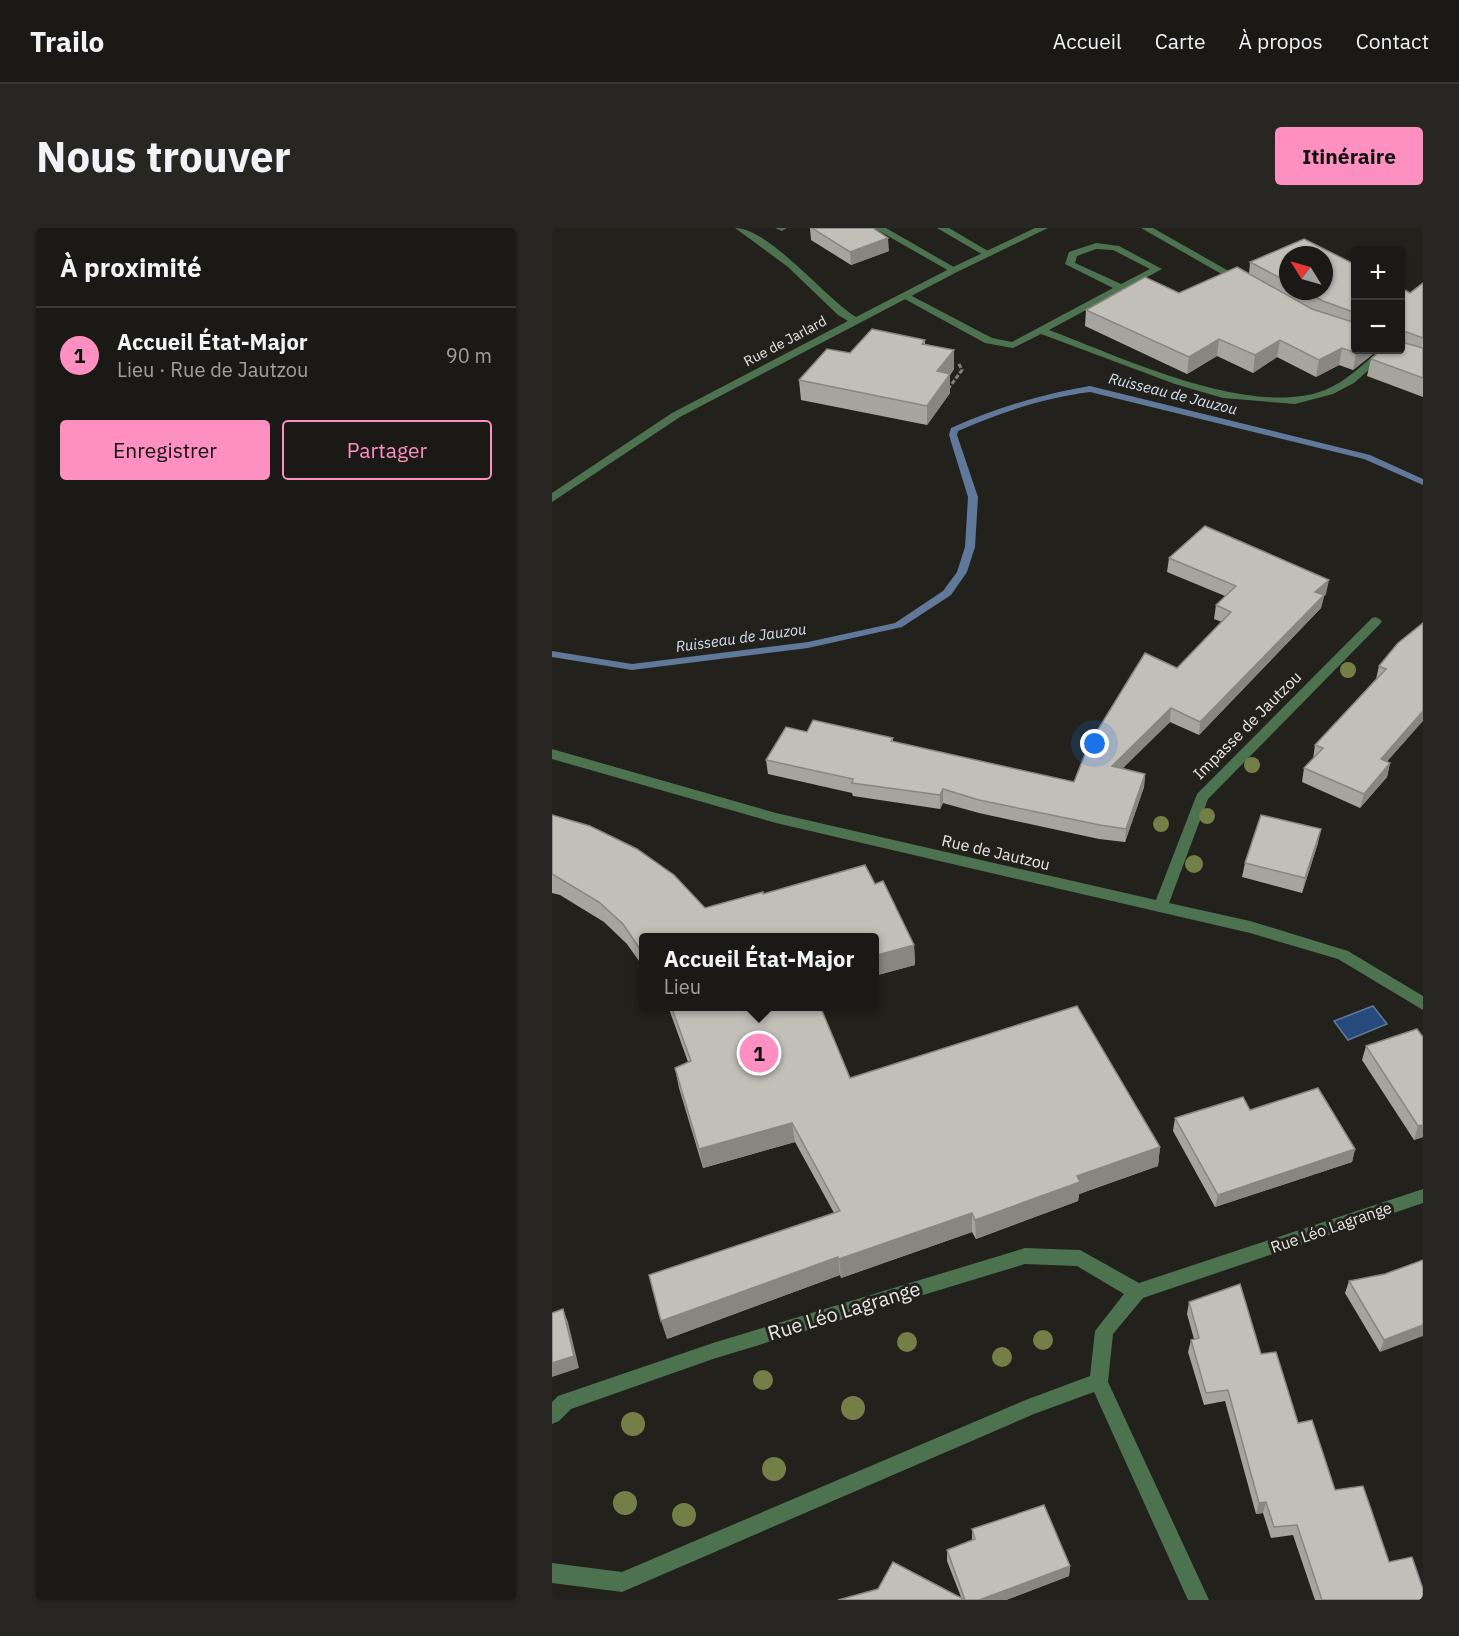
<!DOCTYPE html>
<html lang="fr">
<meta charset="utf-8">
<style>
:root{--surface:#1a1915;--page:#272622;--text:#f1f3f6;--muted:#9fa0a0;--line:#383834;--accent:#fd8fc1}
body{margin:0;font-family:"IBM Plex Sans",sans-serif;background:var(--page);color:var(--text)}
.controls{position:absolute;right:18px;top:18px;display:grid;overflow:hidden;border-radius:6px;box-shadow:0 2px 4px #0004}
.controls button{width:54px;height:54px;display:grid;place-items:center;padding:0;border:0;border-bottom:2px solid var(--line);background:var(--surface);color:var(--text);font:30px sans-serif}
.compass{position:absolute;left:727px;top:18px;width:54px;height:54px;border-radius:50%;background:var(--surface);box-shadow:0 2px 4px #0004;rotate:307deg}
.you{position:absolute;left:543px;top:516px;width:21px;height:21px;margin:-15px;border:4px solid #fff;border-radius:50%;background:#1a73e8;box-shadow:0 0 0 9px #1a73e833}
.badge{display:grid;place-items:center;width:39px;height:39px;border-radius:50%;background:var(--accent);color:#111;font-size:20px;font-weight:700}
.pin{position:absolute;translate:-50% -50%;border:3px solid #fff;box-shadow:0 2px 6px #0006}
.popup{position:absolute;left:87px;top:705px;width:240px;height:78px;box-sizing:border-box;display:grid;place-content:center;border-radius:6px;background:var(--surface);filter:drop-shadow(0 2px 4px #0005);font-size:20px;white-space:nowrap;color:var(--muted)}
.popup b{font-size:22px;color:var(--text)}
.popup::after{content:'';position:absolute;left:50%;top:100%;margin-left:-12px;border:12px solid transparent;border-top-color:var(--surface)}
.list{margin:0;padding:0;list-style:none}
h2{display:flex;justify-content:space-between;align-items:center;height:78px;margin:0;padding:0 24px;font-size:26px}
h2 small{font-size:20px;font-weight:400;color:var(--muted)}
.list li{display:grid;grid-template-columns:39px 1fr auto;gap:18px;align-items:center;box-sizing:border-box;height:96px;padding:0 24px;border-top:2px solid var(--line)}
.list b{display:block;font-size:22px;white-space:nowrap}
.list p{margin:0;font-size:20px;white-space:nowrap;color:var(--muted)}
.list em{font-size:20px;font-style:normal;color:var(--muted)}
.actions{display:flex;gap:12px;padding:18px 24px}
.actions a{flex:1;padding:14px 0;border:2px solid var(--accent);border-radius:6px;text-align:center;font-size:21px;color:var(--accent)}
.actions .main{background:var(--accent);color:#111}
.map{position:relative;flex:none;width:871px;height:1372px;overflow:hidden;border-radius:6px}
header{display:flex;align-items:center;gap:36px;box-sizing:border-box;height:84px;padding:0 30px;background:var(--surface);border-bottom:2px solid var(--line)}
header strong{font-size:28px}
nav{display:flex;gap:33px;margin-inline-start:auto;font-size:21px}
.intro{display:flex;align-items:center;justify-content:space-between;box-sizing:border-box;height:144px;padding:0 36px}
h1{margin:0;font-size:42px}
.button{padding:15px 27px;border-radius:6px;background:var(--accent);color:#111;font-size:21px;font-weight:700}
main{display:flex;gap:36px;padding:0 36px}
aside{flex:1;background:var(--surface);border-radius:6px;box-shadow:0 2px 4px #0004}
.map>svg:first-child{display:block}
</style>
<header>
<strong>Trailo</strong>
<nav><a>Accueil</a><a>Carte</a><a>À propos</a><a>Contact</a></nav>
</header>
<div class="intro"><h1>Nous trouver</h1><a class="button">Itinéraire</a></div>
<main>
<aside>
<h2>À proximité<small></small></h2>
<ul class="list">
<li><span class="badge">1</span><div><b>Accueil État-Major</b><p>Lieu · Rue de Jautzou</p></div><em>90 m</em></li>
</ul>
<div class="actions"><a class="main">Enregistrer</a><a>Partager</a></div>
</aside>
<div class="map">
<svg width="871" height="1372" viewBox="0 0 871 1372">
<rect width="100%" height="100%" fill="#23211c"/>
<path fill="#264a7b" stroke="#60799a" stroke-width="1.5" d="M 821,778 L 835,796 L 796,812 L 782,793 Z"/>
<g fill="none" stroke-linecap="round" stroke-linejoin="round">
<path fill="#60799a" fill-rule="evenodd" d="M 538,158 L 818,227 L 871,251 L 871,257 L 812,231 L 538,164 C 492,170 449,184 406,203 L 405,207 L 426,269 L 423,319 L 415,344 L 399,367 L 350,399 L 256,420 L 80,442 L 0,429 L 0,423 L 80,436 L 256,414 L 343,395 L 391,363 L 405,344 L 413,319 L 416,269 L 397,207 L 399,200 C 444,180 489,166 538,158 Z"/>
<path stroke="#81807c" stroke-width="3" stroke-dasharray="4.5 2" stroke-linecap="butt" d="M 396,161 L 410,142 L 406,134"/>
<g fill="#4c7250" fill-rule="evenodd">
<path d="M 223,0 L 235,0 L 230,3 Z"/>
<path d="M 322,0 L 334,0 L 407,42 L 399,44 Z"/>
<path d="M 385,0 L 397,0 L 441,26 L 433,28 Z"/>
<path d="M 589,0 L 601,0 L 696,54 L 687,56 Z"/>
<path d="M 544,15 L 567,18 L 610,41 L 497,102 C 569,129 699,191 773,162 C 795,153 811,136 828,122 L 838,123 L 802,155 L 781,166 L 743,176 L 671,170 L 623,156 L 489,106 L 461,120 L 433,115 L 349,69 L 358,67 L 440,110 L 460,114 L 561,60 L 513,36 L 517,24 ZM 544,21 L 561,22 L 598,41 L 569,56 L 523,35 L 525,28 Z"/>
</g>
<g fill="#4c7250" fill-rule="evenodd">
<path d="M 183,0 C 217,0 273,70 304,89 L 399,40 L 483,0 L 496,0 L 405,44 L 128,189 L 0,274 L 0,265 L 120,185 L 296,93 L 286,87 L 236,39 Z"/>
<path d="M 824,389 L 830,393 L 828,396 L 656,571 L 617,675 L 698,693 L 796,723 L 871,768 L 871,782 L 786,731 L 698,705 L 224,595 L 0,531 L 0,521 L 224,585 L 604,672 L 645,566 L 820,390 Z"/>
<path d="M 871,961 L 871,975 L 591,1070 L 561,1106 L 556,1154 L 657,1372 L 636,1372 L 542,1164 L 482,1186 L 70,1364 L 0,1355 L 0,1335 L 70,1344 L 471,1173 L 538,1148 L 543,1103 L 572,1066 L 525,1038 L 473,1036 L 161,1131 L 19,1181 L 7,1193 L 0,1196 L 0,1174 L 6,1168 L 161,1115 L 473,1020 L 528,1022 L 587,1055 Z"/>
</g>
</g>
<g fill="#747e47">
<circle cx="796" cy="442" r="8"/>
<circle cx="700" cy="537" r="8"/>
<circle cx="655" cy="588" r="8"/>
<circle cx="609" cy="596" r="8"/>
<circle cx="642" cy="636" r="9"/>
<circle cx="491" cy="1112" r="10"/>
<circle cx="355" cy="1114" r="10"/>
<circle cx="450" cy="1129" r="10"/>
<circle cx="211" cy="1152" r="10"/>
<circle cx="301" cy="1180" r="12"/>
<circle cx="81" cy="1196" r="12"/>
<circle cx="222" cy="1241" r="12"/>
<circle cx="73" cy="1275" r="12"/>
<circle cx="132" cy="1287" r="12"/>
</g>
<g fill="#a6a49e" fill-rule="evenodd">
<path d="M 258,0 L 321,0 L 337,23 L 299,37 L 259,12 Z"/>
<path d="M 752,11 L 804,37 L 804,122 L 826,122 L 801,142 L 787,137 L 764,149 L 725,129 L 701,145 L 665,128 L 635,146 L 533,98 L 534,82 L 593,49 L 627,65 L 685,39 L 697,46 L 698,34 ZM 736,27 L 772,27 L 772,63 L 736,63 Z"/>
<path d="M 871,55 L 871,169 L 815,148 L 819,131 L 849,122 L 849,60 L 858,65 Z"/>
<path d="M 373,112 L 373,116 L 402,122 L 402,141 L 398,147 L 398,165 L 375,197 L 249,172 L 247,152 L 298,125 Z"/>
<path d="M 617,330 L 774,366 L 772,368 L 769,380 L 647,507 L 618,494 L 570,540 L 593,546 L 592,559 L 573,614 L 547,611 L 427,585 L 391,575 L 388,581 L 301,568 L 300,565 L 216,546 L 214,532 L 255,504 L 341,510 L 341,514 L 522,554 L 625,440 L 670,394 L 662,391 L 664,377 L 673,368 L 615,344 Z"/>
<path d="M 846,415 L 835,534 L 838,535 L 835,549 L 808,580 L 750,554 L 752,540 L 761,531 L 763,517 L 824,451 L 827,438 Z"/>
<path d="M 0,587 L 153,680 L 211,666 L 323,656 L 362,717 L 363,737 L 322,748 L 322,710 L 92,710 L 92,740 L 75,716 L 52,694 L 8,667 L 0,665 Z"/>
<path d="M 766,615 L 750,665 L 690,649 L 693,635 Z"/>
<path d="M 116,778 L 268,778 L 298,850 L 608,919 L 606,938 L 527,966 L 526,973 L 424,1011 L 420,1004 L 289,1050 L 288,1047 L 115,1111 L 282,985 L 243,914 L 151,940 L 127,860 L 123,840 L 136,834 Z"/>
<path d="M 871,809 L 871,909 L 862,912 L 810,832 L 814,818 Z"/>
<path d="M 698,882 L 803,921 L 800,934 L 663,979 L 621,903 L 623,890 Z"/>
<path d="M 871,1032 L 828,1124 L 793,1065 L 797,1053 L 833,1046 Z"/>
<path d="M 637,1074 L 709,1126 L 783,1262 L 837,1334 L 871,1372 L 763,1372 L 741,1307 L 719,1310 L 711,1285 L 704,1286 L 673,1173 L 652,1177 L 636,1124 L 639,1112 L 642,1111 L 635,1086 Z"/>
<path d="M 420,1301 L 518,1338 L 517,1348 L 454,1372 L 286,1372 L 326,1361 L 409,1369 L 395,1333 L 395,1322 L 420,1312 Z"/>
</g>
<g fill="#878681">
<path d="M 336,10 L 337,23 L 299,37 L 298,24 Z"/>
<path d="M 667,111 L 665,128 L 635,146 L 637,129 Z"/>
<path d="M 728,112 L 725,129 L 701,145 L 703,127 Z"/>
<path d="M 790,120 L 787,137 L 764,149 L 767,132 Z"/>
<path d="M 402,122 L 402,141 L 398,147 L 398,165 L 375,197 L 375,178 L 385,143 Z"/>
<path d="M 808,122 L 826,122 L 801,142 L 804,125 Z"/>
<path d="M 777,352 L 774,366 L 772,368 L 769,380 L 647,507 L 648,494 L 763,364 Z"/>
<path d="M 619,480 L 618,494 L 559,552 L 560,538 Z"/>
<path d="M 871,483 L 871,493 L 825,545 L 829,531 Z"/>
<path d="M 838,535 L 835,549 L 808,580 L 812,566 Z"/>
<path d="M 593,546 L 592,559 L 573,614 L 574,601 Z"/>
<path d="M 391,561 L 391,575 L 388,581 L 388,567 Z"/>
<path d="M 769,601 L 766,615 L 750,665 L 753,650 Z"/>
<path d="M 362,717 L 363,737 L 322,748 L 322,728 Z"/>
<path d="M 240,895 L 243,914 L 151,940 L 147,921 Z"/>
<path d="M 871,897 L 871,909 L 862,912 L 866,898 Z"/>
<path d="M 608,919 L 606,938 L 527,966 L 526,973 L 424,1011 L 423,992 L 525,948 Z"/>
<path d="M 803,921 L 800,934 L 663,979 L 666,967 Z"/>
<path d="M 420,985 L 420,1004 L 289,1050 L 287,1031 Z"/>
<path d="M 286,1029 L 288,1047 L 115,1111 L 109,1093 Z"/>
<path d="M 11,1081 L 16,1094 L 27,1140 L 0,1149 L 0,1135 Z"/>
<path d="M 871,1097 L 871,1108 L 828,1124 L 832,1112 Z"/>
<path d="M 714,1274 L 711,1285 L 704,1286 L 707,1275 Z"/>
<path d="M 518,1338 L 517,1348 L 454,1372 L 427,1372 Z"/>
</g>
<g fill="#c1bfb8" stroke="#878681" stroke-width="1.5">
<path d="M 260,0 L 321,0 L 336,10 L 298,24 Z"/>
<path d="M 752,11 L 804,37 L 804,85 L 771,73 L 752,63 L 772,63 L 772,27 L 736,27 L 736,54 L 698,34 Z"/>
<path d="M 685,39 L 760,81 L 804,95 L 804,122 L 808,122 L 804,125 L 790,120 L 767,132 L 728,112 L 703,127 L 667,111 L 637,129 L 534,82 L 593,49 L 627,65 Z"/>
<path d="M 871,55 L 871,110 L 855,104 L 849,103 L 849,60 L 858,65 Z"/>
<path d="M 320,101 L 373,112 L 370,116 L 402,122 L 385,143 L 398,146 L 375,178 L 247,152 L 275,121 L 298,125 Z"/>
<path d="M 849,114 L 871,120 L 871,150 L 819,131 L 829,122 L 849,122 Z"/>
<path d="M 653,298 L 777,352 L 763,364 L 772,367 L 648,494 L 619,480 L 560,538 L 593,546 L 574,601 L 548,597 L 427,572 L 391,561 L 388,567 L 300,555 L 301,551 L 214,532 L 234,499 L 255,504 L 261,492 L 341,510 L 339,513 L 522,554 L 537,516 L 593,425 L 625,440 L 679,384 L 664,377 L 684,358 L 617,330 Z"/>
<path d="M 871,395 L 871,483 L 829,531 L 838,535 L 812,566 L 752,540 L 771,520 L 763,517 L 834,441 L 827,438 L 846,415 Z"/>
<path d="M 0,587 L 38,598 L 85,621 L 122,647 L 153,680 L 211,664 L 211,666 L 313,637 L 323,656 L 331,653 L 362,717 L 322,728 L 322,710 L 92,710 L 92,727 L 71,696 L 47,674 L 0,646 Z"/>
<path d="M 709,587 L 769,601 L 753,650 L 693,635 Z"/>
<path d="M 119,778 L 268,778 L 298,850 L 525,778 L 608,919 L 525,948 L 528,954 L 423,992 L 420,985 L 287,1031 L 286,1029 L 109,1093 L 97,1047 L 288,983 L 240,895 L 147,921 L 123,840 L 139,833 Z"/>
<path d="M 865,801 L 871,809 L 871,897 L 866,898 L 814,818 Z"/>
<path d="M 766,860 L 803,921 L 666,967 L 623,890 L 691,869 L 698,882 Z"/>
<path d="M 871,1032 L 871,1097 L 832,1112 L 797,1053 L 833,1046 Z"/>
<path d="M 688,1056 L 709,1126 L 724,1124 L 746,1195 L 760,1192 L 783,1262 L 811,1258 L 837,1334 L 860,1329 L 871,1361 L 871,1372 L 770,1372 L 745,1297 L 722,1299 L 714,1274 L 707,1275 L 676,1162 L 654,1165 L 639,1112 L 647,1110 L 637,1074 Z"/>
<path d="M 11,1081 L 22,1128 L 0,1135 L 0,1085 Z"/>
<path d="M 492,1277 L 518,1338 L 427,1372 L 286,1372 L 326,1361 L 341,1334 L 413,1372 L 395,1322 L 423,1311 L 420,1301 Z"/>
</g>
<g text-anchor="middle" stroke-width="6" stroke-linejoin="round" paint-order="stroke">
<g font-size="14" fill="#e8e7e4" stroke="#23211c">
<text transform="translate(233 113) rotate(-28)" y="5">Rue de Jarlard</text>
</g>
<g font-size="15" font-style="italic" fill="#d5e0f0" stroke="#23211c">
<text transform="translate(621 166) rotate(14)" y="5">Ruisseau de Jauzou</text>
<text transform="translate(189 410) rotate(-8)" y="5">Ruisseau de Jauzou</text>
</g>
<g font-size="16" fill="#e8e7e4" stroke="#23211c">
<text transform="translate(695 497) rotate(-45)" y="6">Impasse de Jautzou</text>
<text transform="translate(444 624) rotate(13)" y="6">Rue de Jautzou</text>
<text transform="translate(779 999) rotate(-19)" y="6">Rue Léo Lagrange</text>
</g>
<g font-size="20" fill="#e8e7e4" stroke="#23211c">
<text transform="translate(292 1083) rotate(-17)" y="7">Rue Léo Lagrange</text>
</g>
</g>
</svg>
<div class="controls">
<button>+</button>
<button>−</button>
</div>
<svg class="compass" viewBox="-18 -18 36 36"><path d="M0-13l5 13h-10z" fill="#e53935"/><path d="M0 13l5-13h-10z" fill="#9fa0a0"/></svg>
<div class="you"></div>
<div class="pin badge" style="left:207px;top:825px">1</div>
<div class="popup"><b>Accueil État-Major</b>Lieu</div>
</div>
</main>
